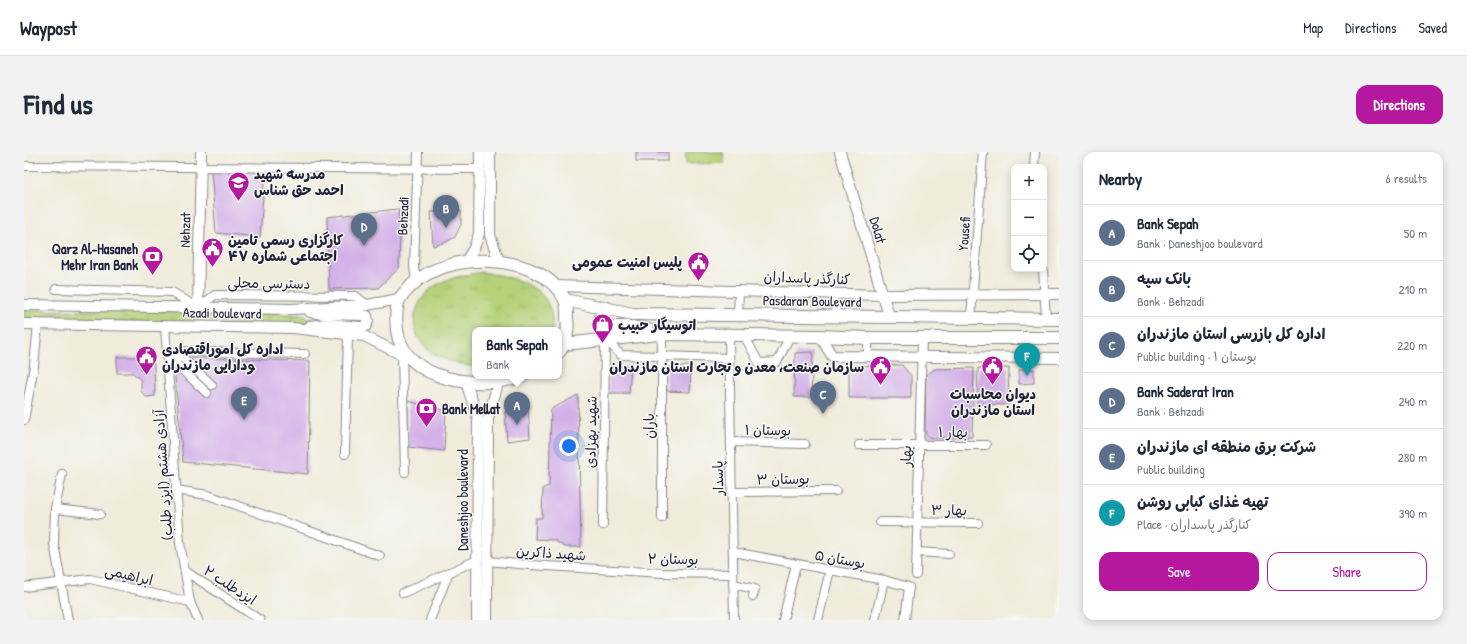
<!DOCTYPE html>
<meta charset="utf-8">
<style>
:root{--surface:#fff;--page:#f2f2f3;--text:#1f2937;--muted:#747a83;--line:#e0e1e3;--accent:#b5179e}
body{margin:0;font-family:"Patrick Hand","Playpen Sans Arabic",sans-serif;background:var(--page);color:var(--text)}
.controls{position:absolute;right:12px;top:12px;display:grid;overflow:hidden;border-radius:8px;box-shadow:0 2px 10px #0003}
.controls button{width:36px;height:36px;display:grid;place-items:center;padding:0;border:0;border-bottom:1px solid var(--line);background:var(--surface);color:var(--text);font:20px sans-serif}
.you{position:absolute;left:545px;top:294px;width:14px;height:14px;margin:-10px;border:3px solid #fff;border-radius:50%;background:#1a73e8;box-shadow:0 0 0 6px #1a73e833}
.badge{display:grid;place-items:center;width:26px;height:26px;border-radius:50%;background:var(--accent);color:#fff;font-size:13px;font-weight:700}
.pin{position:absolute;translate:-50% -33px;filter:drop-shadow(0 1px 2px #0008)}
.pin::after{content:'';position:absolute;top:21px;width:14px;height:12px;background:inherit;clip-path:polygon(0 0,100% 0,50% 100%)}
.popup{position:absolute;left:448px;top:175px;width:90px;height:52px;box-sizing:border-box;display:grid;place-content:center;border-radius:8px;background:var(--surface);filter:drop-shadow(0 1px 3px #0005);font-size:13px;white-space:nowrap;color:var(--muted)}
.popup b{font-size:15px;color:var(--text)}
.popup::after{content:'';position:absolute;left:50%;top:100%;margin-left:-8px;border:8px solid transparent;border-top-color:var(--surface)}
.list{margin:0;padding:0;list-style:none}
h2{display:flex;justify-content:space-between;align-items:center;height:52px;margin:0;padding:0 16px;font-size:17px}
h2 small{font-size:13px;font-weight:400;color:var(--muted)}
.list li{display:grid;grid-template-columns:26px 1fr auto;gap:12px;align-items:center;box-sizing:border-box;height:56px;padding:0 16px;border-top:1px solid var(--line)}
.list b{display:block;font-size:15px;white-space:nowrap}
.list p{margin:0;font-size:13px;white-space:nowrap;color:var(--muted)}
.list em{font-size:13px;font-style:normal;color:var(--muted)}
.actions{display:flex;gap:8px;padding:12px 16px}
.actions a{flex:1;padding:9px 0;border:1px solid var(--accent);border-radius:12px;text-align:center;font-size:14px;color:var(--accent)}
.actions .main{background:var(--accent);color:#fff}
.icon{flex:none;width:22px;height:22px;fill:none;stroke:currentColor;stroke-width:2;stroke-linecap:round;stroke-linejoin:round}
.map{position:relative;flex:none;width:1035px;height:468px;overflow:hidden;border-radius:12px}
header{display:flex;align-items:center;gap:24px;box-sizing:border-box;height:56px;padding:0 20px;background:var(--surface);border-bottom:1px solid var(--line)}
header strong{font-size:19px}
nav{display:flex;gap:22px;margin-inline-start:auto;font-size:14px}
.intro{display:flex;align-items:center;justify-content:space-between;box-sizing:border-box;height:96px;padding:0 24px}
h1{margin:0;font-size:28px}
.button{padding:10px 18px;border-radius:12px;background:var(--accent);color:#fff;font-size:14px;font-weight:700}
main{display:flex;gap:24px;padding:0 24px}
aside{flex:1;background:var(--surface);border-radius:12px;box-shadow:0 2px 10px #0003}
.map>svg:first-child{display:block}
</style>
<header>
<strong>Waypost</strong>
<nav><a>Map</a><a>Directions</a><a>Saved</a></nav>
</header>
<div class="intro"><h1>Find us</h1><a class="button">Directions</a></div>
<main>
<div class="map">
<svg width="1035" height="468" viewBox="0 0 1035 468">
<defs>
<pattern id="grass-tufts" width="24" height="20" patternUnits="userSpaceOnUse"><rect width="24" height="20" fill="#b5d279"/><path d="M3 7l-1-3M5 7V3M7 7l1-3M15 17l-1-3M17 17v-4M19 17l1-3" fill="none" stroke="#9bb46a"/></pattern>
</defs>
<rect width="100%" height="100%" fill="#f6f6f2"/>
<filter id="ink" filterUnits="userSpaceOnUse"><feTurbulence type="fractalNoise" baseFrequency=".025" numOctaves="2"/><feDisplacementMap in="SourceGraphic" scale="8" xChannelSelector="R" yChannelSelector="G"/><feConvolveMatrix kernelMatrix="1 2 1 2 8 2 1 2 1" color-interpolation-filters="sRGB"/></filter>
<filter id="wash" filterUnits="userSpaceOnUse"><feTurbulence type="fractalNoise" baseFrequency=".012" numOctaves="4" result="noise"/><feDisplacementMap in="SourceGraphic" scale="16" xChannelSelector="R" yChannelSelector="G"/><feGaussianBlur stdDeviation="0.9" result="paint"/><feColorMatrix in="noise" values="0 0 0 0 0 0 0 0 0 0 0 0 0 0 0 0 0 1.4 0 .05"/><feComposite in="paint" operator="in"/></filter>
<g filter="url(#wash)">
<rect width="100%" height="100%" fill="#f0ecdb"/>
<g fill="url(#grass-tufts)" stroke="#6c7a5a">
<path d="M 458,120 C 493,126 532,134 528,178 L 451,178 L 451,215 C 434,212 416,208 403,197 C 381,177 390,146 414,132 C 427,125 443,123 458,120 Z"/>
<path d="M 0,158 L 224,160 L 279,163 L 285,167 L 281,171 L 267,172 L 0,169 Z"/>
</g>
<path fill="#b5d279" stroke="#6c7a5a" d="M 662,0 L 699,0 L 700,11 L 662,12 Z"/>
<g id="blocks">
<g fill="#d3b0e8">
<rect x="612" y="0" width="32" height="9"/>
<path d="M 241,16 L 236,85 L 192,81 L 187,19 Z"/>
<path d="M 374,57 L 376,73 L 375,116 L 354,136 L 305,137 L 303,65 Z"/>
<path d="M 437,59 L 437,72 L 431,85 L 422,90 L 409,94 L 407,60 Z"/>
<path d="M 789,200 L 787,245 L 770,245 L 771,201 Z"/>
<path d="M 93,205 L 123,205 L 130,212 L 131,244 L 122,245 L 117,239 L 117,228 L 109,221 L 93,221 Z"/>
<path d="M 167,206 L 286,209 L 284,322 L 159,310 L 151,225 Z"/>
<path d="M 878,213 L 887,224 L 887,246 L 825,246 L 825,214 Z"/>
<path d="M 607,214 L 605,241 L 584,241 L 585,215 Z"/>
<path d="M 667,214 L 666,240 L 643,239 L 642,215 Z"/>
<path d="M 950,216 L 948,285 L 906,286 L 901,280 L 902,223 L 911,217 Z"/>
<path d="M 954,216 L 985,216 L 984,253 L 953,252 Z"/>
<path d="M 1010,217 L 1010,231 L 995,232 L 995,218 Z"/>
<path d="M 554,243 L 557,395 L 541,395 L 530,388 L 511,387 L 512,366 L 518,366 L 519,336 L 525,334 L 527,257 Z"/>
<path d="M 384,249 L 422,259 L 420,299 L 384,295 Z"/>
<path d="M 504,254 L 506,286 L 483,289 L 481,260 Z"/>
</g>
</g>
</g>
<g filter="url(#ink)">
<use href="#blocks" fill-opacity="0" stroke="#89878b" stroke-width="1"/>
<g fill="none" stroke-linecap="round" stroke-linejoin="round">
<defs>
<g id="minor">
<path d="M 0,14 L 456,17"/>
<path d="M 1010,14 L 1011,0"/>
<path d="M 1019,117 L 1022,167"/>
<path d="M 392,129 L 390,115 L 394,0"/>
<path d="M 32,137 L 148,140 L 174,156 L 191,143 L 332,144 L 343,153"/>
<path d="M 808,141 L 813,164"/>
<path d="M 714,163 L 715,138"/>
<path d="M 947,165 L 959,0"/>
<path d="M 141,174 L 156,391 L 166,450 L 174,468"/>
<path d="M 638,182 L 638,366"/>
<path d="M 705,183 L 710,468"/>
<path d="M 720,183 L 735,211 L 753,210 L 766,184"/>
<path d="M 581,187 L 597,203 L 705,206"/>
<path d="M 143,199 L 281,202"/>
<path d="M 143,199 L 149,204 L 153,213 L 183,241"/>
<path d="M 378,203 L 381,320"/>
<path d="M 149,204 L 159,206 L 188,233"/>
<path d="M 844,204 L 844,186"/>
<path d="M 0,268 L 10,214 L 14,172"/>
<path d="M 707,290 L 781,292"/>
<path d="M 835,293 L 962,293"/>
<path d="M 321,302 L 324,182"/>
<path d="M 38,322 L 31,357 L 30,392 L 44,468"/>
<path d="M 152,338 L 184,343 L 356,404"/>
<path d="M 708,340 L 812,339"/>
<path d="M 31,357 L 76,362"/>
<path d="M 856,370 L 954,371"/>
<path d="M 579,373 L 581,187"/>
<path d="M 709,400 L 860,428 L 885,435 L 881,468"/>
<path d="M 893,400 L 925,402"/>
<path d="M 463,409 L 506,413 L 639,421 L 709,422"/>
<path d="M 161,419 L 236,468"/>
<path d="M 892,423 L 898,186"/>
<path d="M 709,432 L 731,437 L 729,444"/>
<path d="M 0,435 L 66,427 L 166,450"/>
<path d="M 379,441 L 453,408"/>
<path d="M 406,468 L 425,420"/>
<path d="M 759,468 L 772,412"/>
<path d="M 794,468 L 806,418"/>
<path d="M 851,468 L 860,428"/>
</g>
<g id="major">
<path d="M 466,0 L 466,83 L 475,109"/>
<path d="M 816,0 L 865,164"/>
<path d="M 442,109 L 450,96 L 455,82 L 456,0"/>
<path d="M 530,134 L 858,143 L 1035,142"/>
<path d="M 0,153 L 268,157 L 343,153 L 375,147"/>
<path d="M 174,156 L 177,0"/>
<path d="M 286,160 L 300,162 L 338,163 L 343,164 L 344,169 L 342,174 L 338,175 L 302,172 L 286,174"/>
<path d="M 0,172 L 269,176 L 340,184 L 388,208"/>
<path d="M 796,184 L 808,204 L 1035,206"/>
<path d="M 442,230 L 454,267 L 453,468"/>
<path d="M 463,468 L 464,267 L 474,231"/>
</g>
<g id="highway">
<path d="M 541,148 L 609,162 L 1035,167"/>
<path d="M 583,156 L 576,167 L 579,175 L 608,175 L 624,178"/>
<path d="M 541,192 L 635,182 L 796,184 L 844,186 L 1035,186"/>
<path d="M 499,224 C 458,238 380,231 373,178 C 372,169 372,156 375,148 C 377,143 384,138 387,134 C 422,98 517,99 541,148 C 543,152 543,160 543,166 C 545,178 542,191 535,200"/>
</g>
</defs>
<use href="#minor" stroke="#89878b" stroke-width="10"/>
<use href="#major" stroke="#89878b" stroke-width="12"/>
<use href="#highway" stroke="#89878b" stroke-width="14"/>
<use href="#minor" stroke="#fff" stroke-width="8"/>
<use href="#major" stroke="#fff" stroke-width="10"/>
<use href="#highway" stroke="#fff" stroke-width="12"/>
</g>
</g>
<defs>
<symbol id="school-pin" viewBox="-11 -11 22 30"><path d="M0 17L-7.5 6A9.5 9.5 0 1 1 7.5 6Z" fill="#b5179e" stroke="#f6f6f2"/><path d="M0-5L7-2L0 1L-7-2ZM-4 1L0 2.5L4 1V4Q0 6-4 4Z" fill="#fff"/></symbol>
<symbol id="civic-pin" viewBox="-11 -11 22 30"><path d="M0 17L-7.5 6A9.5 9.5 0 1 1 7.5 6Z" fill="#b5179e" stroke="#f6f6f2"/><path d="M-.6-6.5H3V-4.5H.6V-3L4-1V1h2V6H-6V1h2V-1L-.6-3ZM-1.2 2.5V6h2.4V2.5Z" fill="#fff"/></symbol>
<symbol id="bank-pin" viewBox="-11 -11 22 30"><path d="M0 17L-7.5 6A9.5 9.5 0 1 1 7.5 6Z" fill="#b5179e" stroke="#f6f6f2"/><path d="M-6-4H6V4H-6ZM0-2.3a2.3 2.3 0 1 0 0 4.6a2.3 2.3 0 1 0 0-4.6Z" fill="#fff"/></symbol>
<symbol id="shop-pin" viewBox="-11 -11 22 30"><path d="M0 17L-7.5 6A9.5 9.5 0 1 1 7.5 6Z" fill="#b5179e" stroke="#f6f6f2"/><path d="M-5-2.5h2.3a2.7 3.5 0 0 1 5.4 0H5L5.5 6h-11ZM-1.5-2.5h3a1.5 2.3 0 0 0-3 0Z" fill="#fff"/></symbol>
</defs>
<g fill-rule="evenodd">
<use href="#school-pin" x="202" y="18" width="25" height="34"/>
<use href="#civic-pin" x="176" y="84" width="25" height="34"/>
<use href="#bank-pin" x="116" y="92" width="25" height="34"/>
<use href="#civic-pin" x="662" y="98" width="25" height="34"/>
<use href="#shop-pin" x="566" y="160" width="25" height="34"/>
<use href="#civic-pin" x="110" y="192" width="25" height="34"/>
<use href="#civic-pin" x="956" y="202" width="25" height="34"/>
<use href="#civic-pin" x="844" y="202" width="25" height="34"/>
<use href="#bank-pin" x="390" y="244" width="25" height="34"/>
</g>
<g text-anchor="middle" stroke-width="3" stroke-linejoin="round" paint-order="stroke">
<g font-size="14" font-weight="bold" fill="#22223b" stroke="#f6f6f2" text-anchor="start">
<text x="230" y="27">مدرسه شهید<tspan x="230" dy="16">احمد حق شناس</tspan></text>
<text x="204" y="93">کارگزاری رسمی تامین<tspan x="204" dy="16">اجتماعی شماره ۴۷</tspan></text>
<text x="114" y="102" text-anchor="end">Qarz Al-Hasaneh<tspan x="114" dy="16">Mehr Iran Bank</tspan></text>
<text x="658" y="115" text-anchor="end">پلیس امنیت عمومی</text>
<text x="594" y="178">اتوسیگار حبیب</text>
<text x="138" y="202">اداره کل اموراقتصادی<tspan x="138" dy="16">ودارایی مازندران</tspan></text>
<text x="840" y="220" text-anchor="end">سازمان صنعت، معدن و تجارت استان مازندران</text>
<text x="969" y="247" text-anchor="middle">دیوان محاسبات<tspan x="969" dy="16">استان مازندران</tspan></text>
<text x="418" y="262">Bank Mellat</text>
</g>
<g font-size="14" fill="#22223b" stroke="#f6f6f2">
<text transform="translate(379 64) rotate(-88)" y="5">Behzadi</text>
<text transform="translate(161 78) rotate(-89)" y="5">Nehzat</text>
<text transform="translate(854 78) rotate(74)" y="5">Dolat</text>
<text transform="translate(940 82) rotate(-86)" y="5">Yousefi</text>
<text transform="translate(783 126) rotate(2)" y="5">کنارگذر پاسداران</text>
<text transform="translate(245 131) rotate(1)" y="5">دسترسی محلی</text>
<text transform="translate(788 149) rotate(1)" y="5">Pasdaran Boulevard</text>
<text transform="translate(198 161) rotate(1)" y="5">Azadi boulevard</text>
<text transform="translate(625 274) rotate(-90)" y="5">باران</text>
<text transform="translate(744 278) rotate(1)" y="5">بوستان ۱</text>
<text transform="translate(567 280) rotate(-89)" y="5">شهید بهزادی</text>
<text x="929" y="285">بهار ۱</text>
<text transform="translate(882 304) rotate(-89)" y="5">بهار</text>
<text transform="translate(139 323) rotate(-94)" y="5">آزادی هشتم (ایزد طلب)</text>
<text transform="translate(694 326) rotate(-91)" y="5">پاسدار</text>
<text transform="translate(759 327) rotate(-1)" y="5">بوستان ۳</text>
<text transform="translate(439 348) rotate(-90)" y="5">Daneshjoo boulevard</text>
<text transform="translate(925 358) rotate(1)" y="5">بهار ۳</text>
<text transform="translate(527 401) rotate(4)" y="5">شهید ذاکرین</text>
<text transform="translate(649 407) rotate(1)" y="5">بوستان ۲</text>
<text transform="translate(816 407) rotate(10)" y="5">بوستان ۵</text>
<text transform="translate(105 423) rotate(13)" y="5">ابراهیمی</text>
<text transform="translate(206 433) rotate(33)" y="5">ایزدطلب ۲</text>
</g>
</g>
</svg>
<div class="controls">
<button>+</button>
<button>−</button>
<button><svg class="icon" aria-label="locate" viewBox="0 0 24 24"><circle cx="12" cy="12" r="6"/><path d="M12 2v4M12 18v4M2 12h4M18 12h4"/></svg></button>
</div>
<div class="you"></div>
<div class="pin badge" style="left:493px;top:273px;background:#5c6f8a">A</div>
<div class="popup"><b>Bank Sepah</b>Bank</div>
<div class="pin badge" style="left:422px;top:76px;background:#5c6f8a">B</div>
<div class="pin badge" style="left:799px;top:262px;background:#5c6f8a">C</div>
<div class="pin badge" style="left:340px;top:94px;background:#5c6f8a">D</div>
<div class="pin badge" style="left:220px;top:268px;background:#5c6f8a">E</div>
<div class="pin badge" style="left:1003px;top:224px;background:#0f9aa8">F</div>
</div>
<aside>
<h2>Nearby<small>6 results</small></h2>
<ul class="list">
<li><span class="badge" style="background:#5c6f8a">A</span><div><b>Bank Sepah</b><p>Bank · Daneshjoo boulevard</p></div><em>50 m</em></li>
<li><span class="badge" style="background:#5c6f8a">B</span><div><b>بانک سپه</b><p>Bank · Behzadi</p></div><em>210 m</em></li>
<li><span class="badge" style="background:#5c6f8a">C</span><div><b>اداره کل بازرسی استان مازندران</b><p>Public building · بوستان ۱</p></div><em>220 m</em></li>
<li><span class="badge" style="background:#5c6f8a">D</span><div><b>Bank Saderat Iran</b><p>Bank · Behzadi</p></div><em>240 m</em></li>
<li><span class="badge" style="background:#5c6f8a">E</span><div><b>شرکت برق منطقه ای مازندران</b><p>Public building</p></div><em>280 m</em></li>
<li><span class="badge" style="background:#0f9aa8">F</span><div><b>تهیه غذای کبابی روشن</b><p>Place · کنارگذر پاسداران</p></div><em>390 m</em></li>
</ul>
<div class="actions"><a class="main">Save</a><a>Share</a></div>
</aside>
</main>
